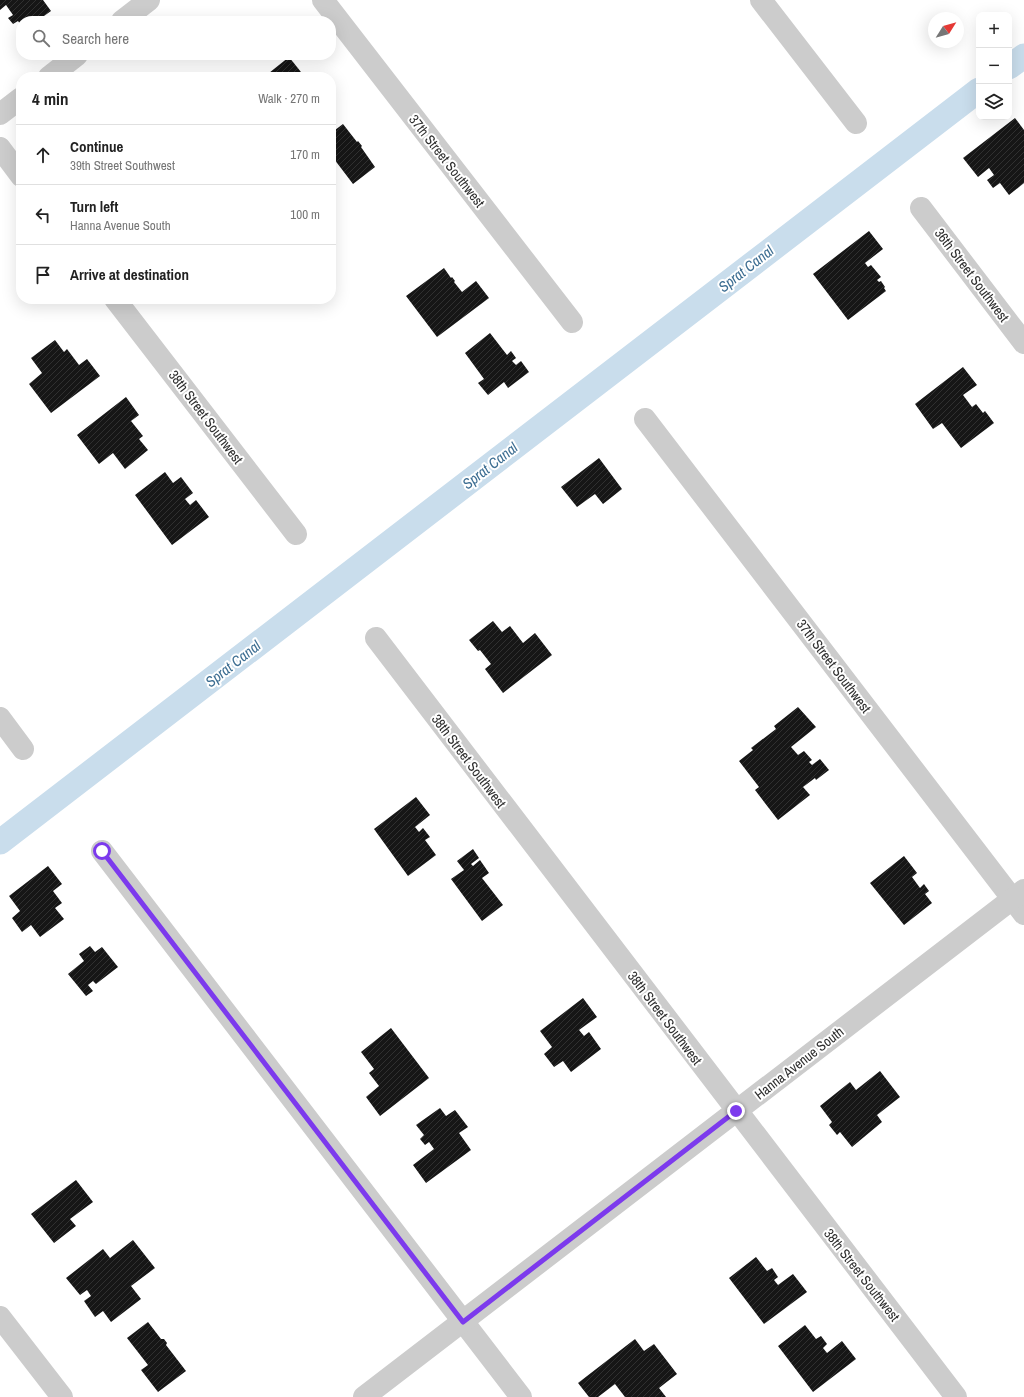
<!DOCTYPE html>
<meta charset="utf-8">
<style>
:root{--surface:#fff;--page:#f2f2f2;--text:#222;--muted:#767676;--line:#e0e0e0}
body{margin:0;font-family:"Archivo Narrow",sans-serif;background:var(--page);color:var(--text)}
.controls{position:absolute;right:12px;top:12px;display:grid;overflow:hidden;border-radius:8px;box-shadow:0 4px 16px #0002}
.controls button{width:36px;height:36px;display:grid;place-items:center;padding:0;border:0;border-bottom:1px solid var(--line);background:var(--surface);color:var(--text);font:20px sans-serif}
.compass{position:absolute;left:928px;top:12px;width:36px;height:36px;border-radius:50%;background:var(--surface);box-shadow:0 4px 16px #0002;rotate:53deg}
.stop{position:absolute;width:12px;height:12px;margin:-9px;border:3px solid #7c3aed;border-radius:50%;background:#fff}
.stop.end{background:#7c3aed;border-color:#fff;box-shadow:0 1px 4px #0008}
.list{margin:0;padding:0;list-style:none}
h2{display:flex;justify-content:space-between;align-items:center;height:52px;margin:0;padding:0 16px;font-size:17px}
h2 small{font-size:13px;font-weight:400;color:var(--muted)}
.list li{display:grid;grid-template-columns:26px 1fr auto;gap:12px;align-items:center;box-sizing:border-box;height:60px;padding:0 16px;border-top:1px solid var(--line)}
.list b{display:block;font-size:15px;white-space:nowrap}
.list p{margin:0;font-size:13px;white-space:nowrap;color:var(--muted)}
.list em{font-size:13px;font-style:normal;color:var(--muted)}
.icon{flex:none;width:22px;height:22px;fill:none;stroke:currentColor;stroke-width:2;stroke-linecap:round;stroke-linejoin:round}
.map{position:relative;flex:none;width:1024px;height:1397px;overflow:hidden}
.search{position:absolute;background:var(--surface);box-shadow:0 4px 16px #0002;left:16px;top:16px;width:320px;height:44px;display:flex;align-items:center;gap:10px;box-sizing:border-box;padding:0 14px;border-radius:16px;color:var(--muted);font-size:15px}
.panel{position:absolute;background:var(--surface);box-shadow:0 4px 16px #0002;left:16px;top:72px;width:320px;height:232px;border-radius:16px}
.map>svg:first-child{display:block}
</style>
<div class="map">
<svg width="1024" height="1397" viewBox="0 0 1024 1397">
<defs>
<pattern id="building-hatch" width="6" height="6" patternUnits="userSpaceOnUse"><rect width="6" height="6" fill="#161616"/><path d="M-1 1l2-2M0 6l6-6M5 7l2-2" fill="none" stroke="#303030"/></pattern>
</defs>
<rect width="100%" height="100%" fill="#fff"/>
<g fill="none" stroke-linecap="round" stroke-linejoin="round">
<g stroke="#c9ddec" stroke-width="25">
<path d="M 1009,67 L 1024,56"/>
<path d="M 0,842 L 979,90"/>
</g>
</g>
<g fill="url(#building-hatch)">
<path d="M 0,0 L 43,0 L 51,11 L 37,21 L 21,21 L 21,25 L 18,21 L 13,24 L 8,18 L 13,15 L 6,5 L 0,10 Z"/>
<path d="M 289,57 L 305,77 L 272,77 L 269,73 Z"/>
<path d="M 1015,118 L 1024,130 L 1024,183 L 1009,195 L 1000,183 L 993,188 L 987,180 L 994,175 L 989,168 L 978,177 L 963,158 Z"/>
<path d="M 343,124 L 357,142 L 358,141 L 362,146 L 361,147 L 375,167 L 353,184 L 331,155 L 331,133 Z"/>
<path d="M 869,231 L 883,249 L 865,263 L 868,267 L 871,265 L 881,277 L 877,280 L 879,282 L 881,281 L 885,287 L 884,288 L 886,291 L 848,320 L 813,274 Z"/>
<path d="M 444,268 L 451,278 L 452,277 L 455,281 L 454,282 L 462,292 L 476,281 L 489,298 L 437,337 L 406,296 Z"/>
<path d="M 490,333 L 507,355 L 511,351 L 516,358 L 512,361 L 516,365 L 521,361 L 529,372 L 508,388 L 504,382 L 488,395 L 478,383 L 484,379 L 465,353 Z"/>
<path d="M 55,340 L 64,352 L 67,349 L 79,365 L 87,359 L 100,376 L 51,413 L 29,384 L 42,373 L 31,358 Z"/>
<path d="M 963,367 L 977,385 L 963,395 L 972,407 L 976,404 L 983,413 L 985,411 L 994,423 L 961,448 L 942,423 L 933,429 L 915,404 Z"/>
<path d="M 126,397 L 139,415 L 131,421 L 143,436 L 139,439 L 148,450 L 125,469 L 113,453 L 99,464 L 77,435 Z"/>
<path d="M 599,458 L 622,489 L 603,504 L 595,494 L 577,507 L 561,487 Z"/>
<path d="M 165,472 L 173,483 L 181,477 L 193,493 L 185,499 L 190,505 L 196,500 L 209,517 L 172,545 L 135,495 Z"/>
<path d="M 493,621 L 502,632 L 510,626 L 523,643 L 535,633 L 552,655 L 503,693 L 485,669 L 491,664 L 480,650 L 478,651 L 469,640 Z"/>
<path d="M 798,707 L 816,727 L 791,747 L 798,755 L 804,751 L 812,760 L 809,762 L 812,765 L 820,759 L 829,770 L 816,780 L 815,778 L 803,787 L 810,795 L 778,820 L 755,790 L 759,787 L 739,761 L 753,750 L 751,748 L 776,729 L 774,726 Z"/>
<path d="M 416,797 L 430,815 L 415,827 L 419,832 L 423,828 L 430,837 L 425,840 L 436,855 L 408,876 L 374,829 Z"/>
<path d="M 473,849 L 479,858 L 471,864 L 473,866 L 480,860 L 489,873 L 482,878 L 503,905 L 482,921 L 451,879 L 464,870 L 457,861 Z"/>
<path d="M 904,856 L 917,873 L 912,877 L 920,888 L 924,884 L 929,891 L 925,894 L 932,903 L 904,925 L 870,883 Z"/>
<path d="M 48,866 L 62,884 L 53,891 L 62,903 L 55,908 L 64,919 L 40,937 L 31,925 L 22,932 L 12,918 L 20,911 L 9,896 Z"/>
<path d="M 90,946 L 95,952 L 102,947 L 118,967 L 96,984 L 93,981 L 88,985 L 93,991 L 86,996 L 68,974 L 84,961 L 79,954 Z"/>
<path d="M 583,998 L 597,1017 L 579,1030 L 584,1036 L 589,1032 L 601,1049 L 571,1072 L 563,1061 L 554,1067 L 544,1054 L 552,1047 L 540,1031 Z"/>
<path d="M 391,1028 L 429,1078 L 380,1116 L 366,1097 L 379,1086 L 369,1073 L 374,1069 L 361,1052 Z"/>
<path d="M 880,1071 L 900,1097 L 877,1115 L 882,1122 L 852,1147 L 840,1132 L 837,1135 L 829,1125 L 832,1122 L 820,1106 L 850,1082 L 856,1090 Z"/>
<path d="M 440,1108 L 446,1116 L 455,1110 L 468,1127 L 459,1133 L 471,1150 L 426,1183 L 413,1165 L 434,1149 L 429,1142 L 425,1145 L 420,1139 L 424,1135 L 416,1125 Z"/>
<path d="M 76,1180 L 93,1202 L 70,1219 L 76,1226 L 54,1243 L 31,1214 Z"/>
<path d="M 133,1240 L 155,1268 L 131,1286 L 141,1299 L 111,1322 L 103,1311 L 95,1317 L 84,1301 L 91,1296 L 87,1290 L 80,1295 L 66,1278 L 103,1249 L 110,1258 Z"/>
<path d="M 756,1257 L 767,1271 L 772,1268 L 778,1277 L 774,1280 L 778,1285 L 793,1274 L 807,1292 L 764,1324 L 729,1278 Z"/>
<path d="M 148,1322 L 161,1339 L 164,1339 L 167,1343 L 166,1345 L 186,1371 L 158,1392 L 141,1370 L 148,1365 L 127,1338 Z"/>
<path d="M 805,1325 L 816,1339 L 821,1336 L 827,1344 L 823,1348 L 827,1353 L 842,1341 L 856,1359 L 813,1392 L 778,1346 Z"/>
<path d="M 635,1339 L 644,1351 L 654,1344 L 677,1374 L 659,1388 L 666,1397 L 625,1397 L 615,1384 L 598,1397 L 589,1397 L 578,1383 Z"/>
</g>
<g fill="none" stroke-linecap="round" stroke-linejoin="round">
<g stroke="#ccc" stroke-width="22">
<path d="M 323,0 L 572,322"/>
<path d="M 761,0 L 856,123"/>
<path d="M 122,21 L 149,0"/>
<path d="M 49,77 L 77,55"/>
<path d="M 0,114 L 21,98"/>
<path d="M 0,148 L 21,176"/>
<path d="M 921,208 L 1024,343"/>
<path d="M 115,299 L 296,534"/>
<path d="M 645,419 L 1024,914"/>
<path d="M 376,638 L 956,1397"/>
<path d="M 0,718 L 23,749"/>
<path d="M 102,851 L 521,1397"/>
<path d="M 0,1317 L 62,1397"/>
<path d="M 364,1397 L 1024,890"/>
</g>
</g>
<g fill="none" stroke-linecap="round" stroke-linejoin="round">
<path stroke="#7c3aed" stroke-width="5" d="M 102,851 L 463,1322 L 736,1111"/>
</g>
<g text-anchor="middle" stroke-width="4" stroke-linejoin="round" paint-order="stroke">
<g font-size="14" fill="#2f2f2f" stroke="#fff">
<text transform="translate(447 161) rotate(52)" y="5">37th Street Southwest</text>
<text transform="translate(972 275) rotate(53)" y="5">36th Street Southwest</text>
<text transform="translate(206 417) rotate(53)" y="5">38th Street Southwest</text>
<text transform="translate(834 666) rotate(53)" y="5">37th Street Southwest</text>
<text transform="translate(469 761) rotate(53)" y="5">38th Street Southwest</text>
<text transform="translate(665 1018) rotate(53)" y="5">38th Street Southwest</text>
<text transform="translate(799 1063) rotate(-38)" y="5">Hanna Avenue South</text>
<text transform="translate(862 1275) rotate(52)" y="5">38th Street Southwest</text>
</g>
<g font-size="15" font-style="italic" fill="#3d6e92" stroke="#fff">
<text transform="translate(746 269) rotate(-38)" y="5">Sprat Canal</text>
<text transform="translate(490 466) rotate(-38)" y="5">Sprat Canal</text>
<text transform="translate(233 664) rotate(-38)" y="5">Sprat Canal</text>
</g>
</g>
</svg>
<div class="controls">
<button>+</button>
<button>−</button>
<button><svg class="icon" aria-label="layers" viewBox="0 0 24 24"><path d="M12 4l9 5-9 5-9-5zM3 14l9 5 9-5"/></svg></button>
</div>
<svg class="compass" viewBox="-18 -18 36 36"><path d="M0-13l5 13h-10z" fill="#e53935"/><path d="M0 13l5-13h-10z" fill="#767676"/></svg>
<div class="stop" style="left:102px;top:851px"></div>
<div class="stop end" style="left:736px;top:1111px"></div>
<div class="search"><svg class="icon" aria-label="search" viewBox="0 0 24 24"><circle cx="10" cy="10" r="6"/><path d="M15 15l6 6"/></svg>Search here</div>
<section class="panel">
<h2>4 min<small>Walk · 270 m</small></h2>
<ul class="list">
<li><svg class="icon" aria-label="ahead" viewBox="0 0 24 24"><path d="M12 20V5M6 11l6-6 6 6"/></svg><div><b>Continue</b><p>39th Street Southwest</p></div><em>170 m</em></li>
<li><svg class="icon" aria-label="left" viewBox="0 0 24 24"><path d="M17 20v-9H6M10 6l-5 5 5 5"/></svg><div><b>Turn left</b><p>Hanna Avenue South</p></div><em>100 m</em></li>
<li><svg class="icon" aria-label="arrive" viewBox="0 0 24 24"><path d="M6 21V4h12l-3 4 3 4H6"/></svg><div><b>Arrive at destination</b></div></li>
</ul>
</section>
</div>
